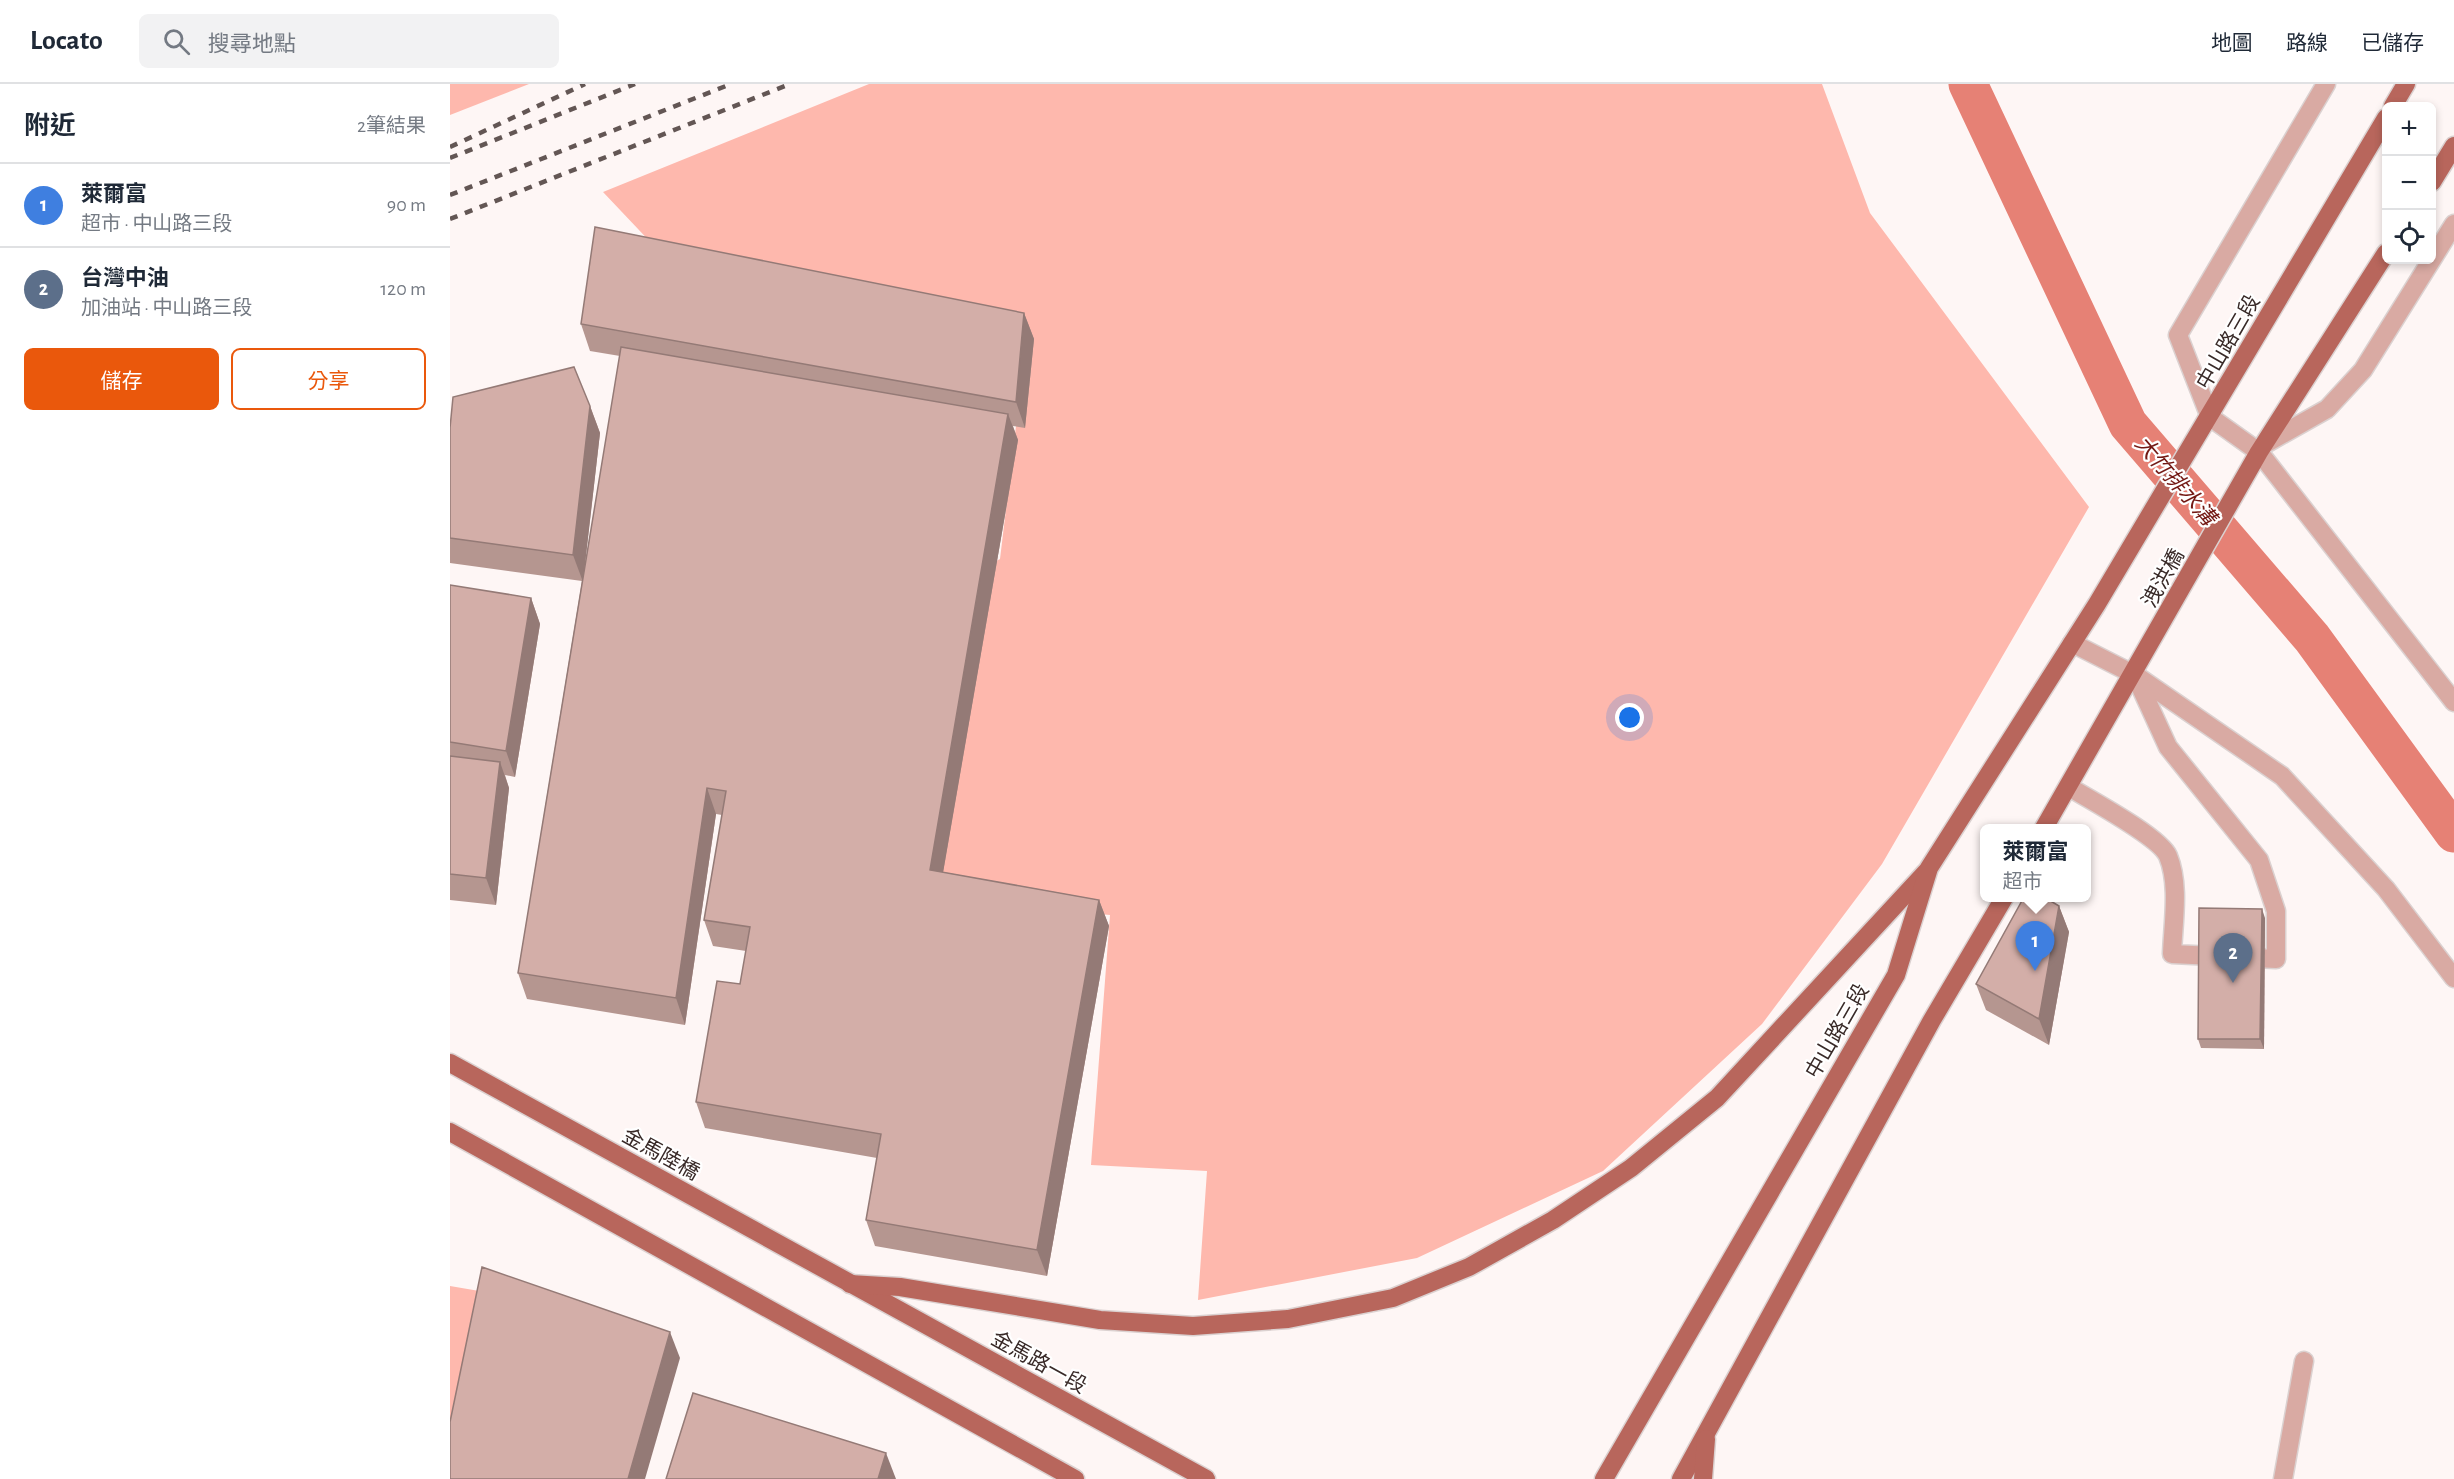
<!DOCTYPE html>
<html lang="zh-TW">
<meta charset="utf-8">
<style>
:root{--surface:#fff;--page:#f2f2f3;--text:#1f2937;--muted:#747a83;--line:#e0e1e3;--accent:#ea580c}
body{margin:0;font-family:"Alegreya Sans","Noto Sans TC",sans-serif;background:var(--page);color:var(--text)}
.controls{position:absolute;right:18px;top:18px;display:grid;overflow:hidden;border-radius:9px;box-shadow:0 3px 9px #0003}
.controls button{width:54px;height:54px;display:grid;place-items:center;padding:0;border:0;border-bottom:2px solid var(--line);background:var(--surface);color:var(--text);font:30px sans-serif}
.you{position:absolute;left:1180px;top:634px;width:21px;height:21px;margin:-15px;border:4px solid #fff;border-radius:50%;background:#1a73e8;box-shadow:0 0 0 9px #1a73e833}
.badge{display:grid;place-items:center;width:39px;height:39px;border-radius:50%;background:var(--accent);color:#fff;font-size:20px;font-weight:700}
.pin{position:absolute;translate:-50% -50px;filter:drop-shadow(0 2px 3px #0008)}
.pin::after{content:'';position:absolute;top:32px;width:21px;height:18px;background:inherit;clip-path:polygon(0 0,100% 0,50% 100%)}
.popup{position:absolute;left:1530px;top:740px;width:111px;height:78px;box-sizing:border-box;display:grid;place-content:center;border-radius:9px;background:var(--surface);filter:drop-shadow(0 2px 4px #0005);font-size:20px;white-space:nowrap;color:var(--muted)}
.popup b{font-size:22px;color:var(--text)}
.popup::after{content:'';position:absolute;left:50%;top:100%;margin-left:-12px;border:12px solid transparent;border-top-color:var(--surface)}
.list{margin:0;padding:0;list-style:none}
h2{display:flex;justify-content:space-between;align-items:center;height:78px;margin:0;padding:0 24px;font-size:26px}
h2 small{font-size:20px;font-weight:400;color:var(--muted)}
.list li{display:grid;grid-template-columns:39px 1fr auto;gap:18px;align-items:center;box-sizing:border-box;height:84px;padding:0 24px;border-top:2px solid var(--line)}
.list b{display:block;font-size:22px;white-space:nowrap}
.list p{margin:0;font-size:20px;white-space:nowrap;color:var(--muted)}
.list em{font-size:20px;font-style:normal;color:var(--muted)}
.actions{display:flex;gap:12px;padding:18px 24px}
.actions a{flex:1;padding:14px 0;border:2px solid var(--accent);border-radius:9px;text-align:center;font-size:21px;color:var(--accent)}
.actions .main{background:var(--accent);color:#fff}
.icon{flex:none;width:33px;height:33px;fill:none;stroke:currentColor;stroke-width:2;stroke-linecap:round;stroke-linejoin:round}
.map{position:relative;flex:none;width:2004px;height:1395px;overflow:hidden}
header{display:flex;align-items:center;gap:36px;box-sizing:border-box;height:84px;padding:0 30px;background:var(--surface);border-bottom:2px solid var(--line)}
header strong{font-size:28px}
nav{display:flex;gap:33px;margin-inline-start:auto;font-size:21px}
.search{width:420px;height:54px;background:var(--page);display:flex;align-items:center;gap:15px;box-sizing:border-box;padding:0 21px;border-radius:9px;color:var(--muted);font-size:22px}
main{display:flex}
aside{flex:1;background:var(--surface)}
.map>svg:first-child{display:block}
</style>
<header>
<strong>Locato</strong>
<div class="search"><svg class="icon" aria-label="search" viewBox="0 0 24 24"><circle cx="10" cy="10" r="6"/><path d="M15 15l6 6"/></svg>搜尋地點</div>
<nav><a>地圖</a><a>路線</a><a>已儲存</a></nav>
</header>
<main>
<aside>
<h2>附近<small>2筆結果</small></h2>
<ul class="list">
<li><span class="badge" style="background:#3f7fe0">1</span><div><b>萊爾富</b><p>超市 · 中山路三段</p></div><em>90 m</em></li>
<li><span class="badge" style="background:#5c6f8a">2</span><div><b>台灣中油</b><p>加油站 · 中山路三段</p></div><em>120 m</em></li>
</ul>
<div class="actions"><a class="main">儲存</a><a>分享</a></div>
</aside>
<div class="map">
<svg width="2004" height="1395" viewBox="0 0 2004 1395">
<rect width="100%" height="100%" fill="#fef6f5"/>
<g fill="#feb8ad">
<path d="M 0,0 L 79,0 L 0,31 Z"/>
<path d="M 419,0 L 1372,0 L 1420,129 L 1639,423 L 1432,780 L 1312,940 L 1153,1087 L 967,1174 L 748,1216 L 757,1087 L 641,1081 L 660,831 L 463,813 L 511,496 L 550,475 L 570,309 L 242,202 L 153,108 Z"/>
<path d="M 0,1202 L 41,1209 L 3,1395 L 0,1395 Z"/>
</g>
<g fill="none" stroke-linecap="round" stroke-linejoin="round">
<path stroke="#e68175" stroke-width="39" d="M 1518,0 L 1678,340 L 1862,554 L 2004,749"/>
<defs>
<g id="lane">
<path d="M 1760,333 L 1728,251 L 1876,0"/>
<path d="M 1815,360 L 1877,325 L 1913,286 L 2004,140"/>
<path d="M 1622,559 L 1685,591 L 1832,692 L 1936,805 L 2004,894"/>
<path d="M 1619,703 C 1639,715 1710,753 1718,772 C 1730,801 1723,839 1722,870 L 1826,875 L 1826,827 L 1809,776 L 1718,663 L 1685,591"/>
<path d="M 1833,1395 L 1854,1277"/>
</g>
<g id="street">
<path d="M 2002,144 L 2004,143"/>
<path d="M 1760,333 L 1809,368 L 2004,618"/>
</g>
<g id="primary">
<path d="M 1943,22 L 1956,0"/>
<path d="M 1982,98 L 2004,62"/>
<path d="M 1594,744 L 1809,368 L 1936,169"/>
<path d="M 0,979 L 756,1395"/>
<path d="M 0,1048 L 625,1395"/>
<path d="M 400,1200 L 450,1203 L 650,1236 L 743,1242 L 838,1235 L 943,1214 L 1019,1183 L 1103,1136 L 1181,1084 L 1267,1014 L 1476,788"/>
<path d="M 1154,1395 L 1446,891 L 1479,784 L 1647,520 L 1936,34"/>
<path d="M 1231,1395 L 1482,936 L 1554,814"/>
<path d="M 1253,1395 L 1256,1355"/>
</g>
</defs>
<use href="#lane" stroke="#dbd1d0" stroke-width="21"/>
<use href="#street" stroke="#dbd1d0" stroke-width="21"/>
<use href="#primary" stroke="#dbd1d0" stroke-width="21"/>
<use href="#lane" stroke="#d9aaa3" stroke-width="18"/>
<use href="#street" stroke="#d9aaa3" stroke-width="18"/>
<use href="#primary" stroke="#b8665c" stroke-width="18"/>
<g stroke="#635654" stroke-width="4.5" stroke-dasharray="8 8" stroke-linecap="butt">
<path d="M 0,63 L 135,0"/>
<path d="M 0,74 L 185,0"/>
<path d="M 0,111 L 281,0"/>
<path d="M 0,135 L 340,0"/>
</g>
</g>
<g fill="#b59690">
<path d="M 574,229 L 584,255 L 575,344 L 563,342 L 568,356 L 493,788 L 649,816 L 659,842 L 597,1192 L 425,1162 L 416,1136 L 427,1074 L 255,1044 L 246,1018 L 290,900 L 296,867 L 263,862 L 254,836 L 272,731 L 266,730 L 235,941 L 77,915 L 68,889 L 132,497 L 0,479 L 0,344 L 140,322 L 150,349 L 134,487 L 170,272 L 140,267 L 131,240 Z"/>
<path d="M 0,501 L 81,514 L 90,540 L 65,693 L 55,691 L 59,704 L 46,821 L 0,816 Z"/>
<path d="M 1609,822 L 1619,848 L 1599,961 L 1536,926 L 1526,900 Z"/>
<path d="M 1815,834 L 1814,965 L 1751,964 L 1748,955 Z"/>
</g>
<g fill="#947a76">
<path d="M 574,229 L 584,255 L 575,344 L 566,318 Z"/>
<path d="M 140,322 L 150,349 L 133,498 L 123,471 Z"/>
<path d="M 558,330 L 568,356 L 489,812 L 480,786 Z"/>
<path d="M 81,514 L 90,540 L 65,693 L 56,667 Z"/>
<path d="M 50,678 L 59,704 L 46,821 L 36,794 Z"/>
<path d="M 257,704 L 266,730 L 235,941 L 226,914 Z"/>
<path d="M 649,816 L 659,842 L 597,1192 L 587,1166 Z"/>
<path d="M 1609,822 L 1619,848 L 1599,961 L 1589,935 Z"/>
<path d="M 1812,825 L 1815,834 L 1814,965 L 1810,955 Z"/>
<path d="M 220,1248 L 230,1274 L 195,1395 L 178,1395 Z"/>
<path d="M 436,1369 L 446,1395 L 428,1395 Z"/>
</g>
<g fill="#d3aea8" stroke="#947a76" stroke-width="1.5">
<path d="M 145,143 L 574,229 L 566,318 L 131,240 Z"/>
<path d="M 171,263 L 558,330 L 480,786 L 649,816 L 587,1166 L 416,1136 L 431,1050 L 246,1018 L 267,897 L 290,900 L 300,843 L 254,836 L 276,707 L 257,704 L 226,914 L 68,889 Z"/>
<path d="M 124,283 L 140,322 L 123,471 L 0,454 L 0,344 L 3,313 Z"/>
<path d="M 0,501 L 81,514 L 56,667 L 0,658 Z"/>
<path d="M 0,672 L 50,678 L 36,794 L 0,790 Z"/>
<path d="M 1574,813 L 1594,813 L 1609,822 L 1589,935 L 1526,900 Z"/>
<path d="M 1749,824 L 1812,825 L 1810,955 L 1748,955 Z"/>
<path d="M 32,1183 L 220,1248 L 178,1395 L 0,1395 L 0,1338 Z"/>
<path d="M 243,1309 L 436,1369 L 428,1395 L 216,1395 Z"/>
</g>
<g text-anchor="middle" stroke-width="4.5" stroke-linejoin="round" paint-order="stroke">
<g font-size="21" fill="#392a28" stroke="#fff">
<text transform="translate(1778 258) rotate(-60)" y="7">中山路三段</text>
<text transform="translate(1713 494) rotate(-61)" y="7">洩洪橋</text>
<text transform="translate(1387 947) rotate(-60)" y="7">中山路三段</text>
<text transform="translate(211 1070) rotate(29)" y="7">金馬陸橋</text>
<text transform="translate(589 1278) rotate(29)" y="7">金馬路一段</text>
</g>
<g font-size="22" font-style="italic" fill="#731914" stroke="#fff">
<text transform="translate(1726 396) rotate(49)" y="8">大竹排水溝</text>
</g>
</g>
</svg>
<div class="controls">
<button>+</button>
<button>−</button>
<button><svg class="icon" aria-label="locate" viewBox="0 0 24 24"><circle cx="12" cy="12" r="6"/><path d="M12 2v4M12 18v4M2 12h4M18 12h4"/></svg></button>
</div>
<div class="you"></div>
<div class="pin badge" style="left:1585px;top:887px;background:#3f7fe0">1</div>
<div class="popup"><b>萊爾富</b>超市</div>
<div class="pin badge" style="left:1783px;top:899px;background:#5c6f8a">2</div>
</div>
</main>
